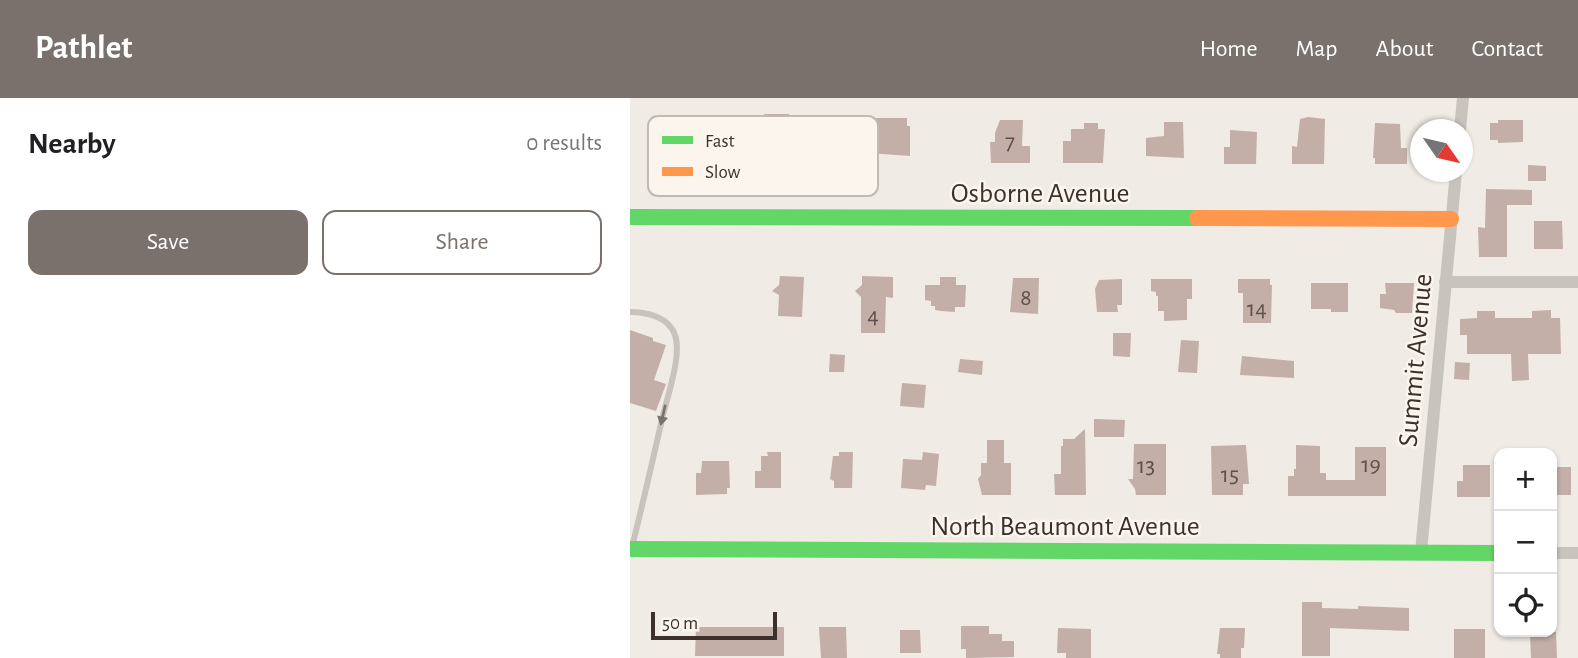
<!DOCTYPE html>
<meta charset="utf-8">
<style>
:root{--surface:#fff;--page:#f2f2f2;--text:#202124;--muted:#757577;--line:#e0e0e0;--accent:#7a716c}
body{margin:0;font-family:"Alegreya Sans",sans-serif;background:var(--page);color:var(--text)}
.controls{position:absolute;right:21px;bottom:21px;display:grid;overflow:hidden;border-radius:14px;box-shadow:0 2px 5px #0004}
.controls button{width:63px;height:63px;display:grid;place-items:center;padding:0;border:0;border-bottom:2px solid var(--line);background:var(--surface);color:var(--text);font:35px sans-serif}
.compass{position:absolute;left:780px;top:21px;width:63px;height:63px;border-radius:50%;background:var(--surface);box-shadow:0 2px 5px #0004;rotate:124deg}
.scale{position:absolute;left:21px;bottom:18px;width:126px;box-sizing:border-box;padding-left:7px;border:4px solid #3b302b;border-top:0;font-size:19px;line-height:24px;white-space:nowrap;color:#3b302b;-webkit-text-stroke:5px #fbf5ee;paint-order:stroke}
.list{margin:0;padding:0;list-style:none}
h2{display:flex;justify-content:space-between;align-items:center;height:91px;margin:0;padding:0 28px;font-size:30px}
h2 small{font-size:23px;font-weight:400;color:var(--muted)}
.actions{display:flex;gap:14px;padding:21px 28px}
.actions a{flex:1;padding:16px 0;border:2px solid var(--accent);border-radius:14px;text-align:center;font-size:24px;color:var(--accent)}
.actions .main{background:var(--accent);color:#fff}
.icon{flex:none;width:38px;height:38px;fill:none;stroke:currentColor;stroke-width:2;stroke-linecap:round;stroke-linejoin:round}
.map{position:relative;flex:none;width:948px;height:560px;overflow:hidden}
header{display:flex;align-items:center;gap:42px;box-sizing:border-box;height:98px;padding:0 35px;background:var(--accent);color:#fff}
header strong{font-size:33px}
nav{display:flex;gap:38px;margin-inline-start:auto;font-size:24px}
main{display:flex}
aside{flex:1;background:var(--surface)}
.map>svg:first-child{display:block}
</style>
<header>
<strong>Pathlet</strong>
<nav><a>Home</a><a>Map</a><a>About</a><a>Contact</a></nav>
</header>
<main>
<aside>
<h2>Nearby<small>0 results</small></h2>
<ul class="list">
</ul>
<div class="actions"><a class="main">Save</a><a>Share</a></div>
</aside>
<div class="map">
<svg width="948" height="560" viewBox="0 0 948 560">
<rect width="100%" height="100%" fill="#f0ebe5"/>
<g fill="#c3afa7">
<path d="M 134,16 L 159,16 L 159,44 L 169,44 L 168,62 L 133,62 L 131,45 Z"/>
<path d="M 678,19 L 695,21 L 694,66 L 662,66 L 662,48 L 667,49 L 670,21 Z"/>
<path d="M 238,20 L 277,20 L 277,28 L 280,28 L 280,58 L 238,55 Z"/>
<path d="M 370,22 L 393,22 L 392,48 L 400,48 L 400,65 L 361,65 L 360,44 L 365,44 L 365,35 Z"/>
<path d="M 868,22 L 893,22 L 893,44 L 868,45 L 868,42 L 860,42 L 860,25 L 868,25 Z"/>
<path d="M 534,24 L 553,24 L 554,60 L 516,58 L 516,40 L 534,38 Z"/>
<path d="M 454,25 L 468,25 L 468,31 L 475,31 L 473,65 L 433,65 L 433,43 L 441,43 L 441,31 L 454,31 Z"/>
<path d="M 745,25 L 770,26 L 771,50 L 777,50 L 777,66 L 745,66 L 745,60 L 743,60 Z"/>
<path d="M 600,32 L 627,34 L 626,66 L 594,66 L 594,49 L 600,49 Z"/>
<path d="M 898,67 L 916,68 L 916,83 L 898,83 Z"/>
<path d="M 856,91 L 902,92 L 902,107 L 877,107 L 877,159 L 849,159 L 848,129 L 855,130 Z"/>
<path d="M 904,123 L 932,123 L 933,151 L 904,151 Z"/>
<path d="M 150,178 L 174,179 L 172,219 L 148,218 L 149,197 L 142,193 L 149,187 Z"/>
<path d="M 232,178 L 263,179 L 263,200 L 256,199 L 255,235 L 231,235 L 231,199 L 225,193 L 232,187 Z"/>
<path d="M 310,179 L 326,179 L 326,187 L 336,187 L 335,209 L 325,209 L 325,214 L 311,213 L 305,212 L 305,208 L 301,208 L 301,203 L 295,202 L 295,187 L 310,187 Z"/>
<path d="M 383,180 L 409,180 L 408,216 L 380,214 Z"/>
<path d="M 492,181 L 492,207 L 487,207 L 488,214 L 467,214 L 465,191 L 469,182 Z"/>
<path d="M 521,181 L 562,181 L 562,201 L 557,201 L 557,222 L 534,223 L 534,213 L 528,213 L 528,198 L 526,198 L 526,194 L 521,193 Z"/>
<path d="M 608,181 L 640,181 L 640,187 L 642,187 L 641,225 L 613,225 L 613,195 L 608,195 Z"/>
<path d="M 681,185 L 718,185 L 718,214 L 701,214 L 701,211 L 681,211 Z"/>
<path d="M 755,185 L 784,185 L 782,215 L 766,215 L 764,212 L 750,210 L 750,196 L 756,196 Z"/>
<path d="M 921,212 L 921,220 L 930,220 L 931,256 L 898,256 L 899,282 L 882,283 L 881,256 L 837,256 L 837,237 L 830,237 L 830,221 L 847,220 L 847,213 L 865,213 L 865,220 L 902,220 L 902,213 Z"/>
<path d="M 0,232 L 23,240 L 23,243 L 36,247 L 24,282 L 36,286 L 26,313 L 0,305 Z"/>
<path d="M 483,235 L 501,235 L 500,259 L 483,258 Z"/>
<path d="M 551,242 L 569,243 L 567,275 L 548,274 Z"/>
<path d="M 200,256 L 215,257 L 214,274 L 199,274 Z"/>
<path d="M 612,258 L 664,263 L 664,280 L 610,277 Z"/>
<path d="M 330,261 L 353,263 L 352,277 L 328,274 Z"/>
<path d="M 825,264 L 840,265 L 839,282 L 824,281 Z"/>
<path d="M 272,285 L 296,287 L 294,310 L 270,308 Z"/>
<path d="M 464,321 L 495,322 L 494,339 L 464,339 Z"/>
<path d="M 455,331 L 456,397 L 425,397 L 424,376 L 431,376 L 431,348 L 433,348 L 433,341 L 444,341 Z"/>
<path d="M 357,342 L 374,342 L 374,365 L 381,365 L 381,397 L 352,397 L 348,381 L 351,377 L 351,365 L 357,365 Z"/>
<path d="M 504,346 L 536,346 L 536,397 L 506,397 L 505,391 L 498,381 L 503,381 Z"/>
<path d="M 616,347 L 619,386 L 613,386 L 613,397 L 582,397 L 581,348 Z"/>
<path d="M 666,347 L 690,348 L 690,375 L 696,375 L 696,382 L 725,382 L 725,349 L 756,349 L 756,398 L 658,398 L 658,378 L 664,378 L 664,371 L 666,371 Z"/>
<path d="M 137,354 L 151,354 L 151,390 L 125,390 L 125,373 L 131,373 L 131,358 L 138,358 Z"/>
<path d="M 209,354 L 223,354 L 222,390 L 204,390 L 204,383 L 200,381 L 203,358 L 209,358 Z"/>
<path d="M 293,354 L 309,356 L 306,388 L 296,387 L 295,392 L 271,390 L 273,361 L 292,362 Z"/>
<path d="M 72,363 L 99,363 L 100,390 L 97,390 L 97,396 L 66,397 L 66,375 L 71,375 Z"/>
<path d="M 833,367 L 860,367 L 860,399 L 827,399 L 827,383 L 833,383 Z"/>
<rect x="922" y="369" width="19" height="28"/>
<path d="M 672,504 L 692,504 L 692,510 L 728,511 L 728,508 L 779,510 L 779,533 L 700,530 L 700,558 L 672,558 Z"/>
<path d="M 331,528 L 359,528 L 359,536 L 372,536 L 372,543 L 384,543 L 384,559 L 336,560 L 336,551 L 331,551 Z"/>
<path d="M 66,529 L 154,529 L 154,558 L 65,558 Z"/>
<path d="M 189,529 L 216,529 L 217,560 L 191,560 Z"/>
<path d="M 428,530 L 461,531 L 461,560 L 436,560 L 436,555 L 427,555 Z"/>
<path d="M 590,530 L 615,530 L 614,550 L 611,550 L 611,560 L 590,560 L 590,556 L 587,556 Z"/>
<rect x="824" y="531" width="31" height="29"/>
<path d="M 270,532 L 290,532 L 291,555 L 270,555 Z"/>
<path d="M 902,534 L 926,534 L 927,560 L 901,560 L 900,537 L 902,537 Z"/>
</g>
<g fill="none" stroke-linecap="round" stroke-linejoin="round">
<path stroke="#c9c3be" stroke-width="6" d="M 0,214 C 17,214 39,219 45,237 C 52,256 38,297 33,317 C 23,361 13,405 2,449"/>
<g stroke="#c9c3be" stroke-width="12">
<path d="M 830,32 L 833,0"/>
<path d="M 815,184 L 948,184"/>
<path d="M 791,454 L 826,74"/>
<path d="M 922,455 L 948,455"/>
</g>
<g stroke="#63d668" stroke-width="16">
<path d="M 0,119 L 567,120"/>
<path d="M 0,451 L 869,455"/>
</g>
<path stroke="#ff974d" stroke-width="16" d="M 567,120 L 821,121"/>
</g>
<defs><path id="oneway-solid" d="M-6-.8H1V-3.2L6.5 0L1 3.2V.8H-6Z" transform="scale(1.75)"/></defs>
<use fill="#7b726d" href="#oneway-solid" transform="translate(33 317) rotate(103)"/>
<g text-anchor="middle" stroke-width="5" stroke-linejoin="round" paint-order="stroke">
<g font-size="24" fill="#5d504a">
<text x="380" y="51">7</text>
<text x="396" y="207">8</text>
<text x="627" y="218">14</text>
<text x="243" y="225">4</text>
<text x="741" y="374">19</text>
<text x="516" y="375">13</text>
<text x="600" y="384">15</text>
</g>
<g font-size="28" fill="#3b302b" stroke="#fbf5ee">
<text x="410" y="104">Osborne Avenue</text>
<text transform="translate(784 262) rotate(-85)" y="10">Summit Avenue</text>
<text x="435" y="437">North Beaumont Avenue</text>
</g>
</g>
<rect x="18" y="18" width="230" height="80" rx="10" fill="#fbf5ee" stroke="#c1bab4" stroke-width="2"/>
<rect x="32" y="38" width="31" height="8" fill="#63d668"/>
<rect x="32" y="69" width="31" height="9" fill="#ff974d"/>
<g font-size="19" fill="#3b302b">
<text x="75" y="49">Fast</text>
<text x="75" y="80">Slow</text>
</g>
</svg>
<div class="controls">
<button>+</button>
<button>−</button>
<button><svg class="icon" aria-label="locate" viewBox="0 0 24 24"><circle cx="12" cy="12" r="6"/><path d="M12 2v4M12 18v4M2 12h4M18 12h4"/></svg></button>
</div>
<svg class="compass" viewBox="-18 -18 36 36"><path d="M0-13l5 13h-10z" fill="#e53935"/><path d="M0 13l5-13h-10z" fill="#757577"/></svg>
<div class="scale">50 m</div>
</div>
</main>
